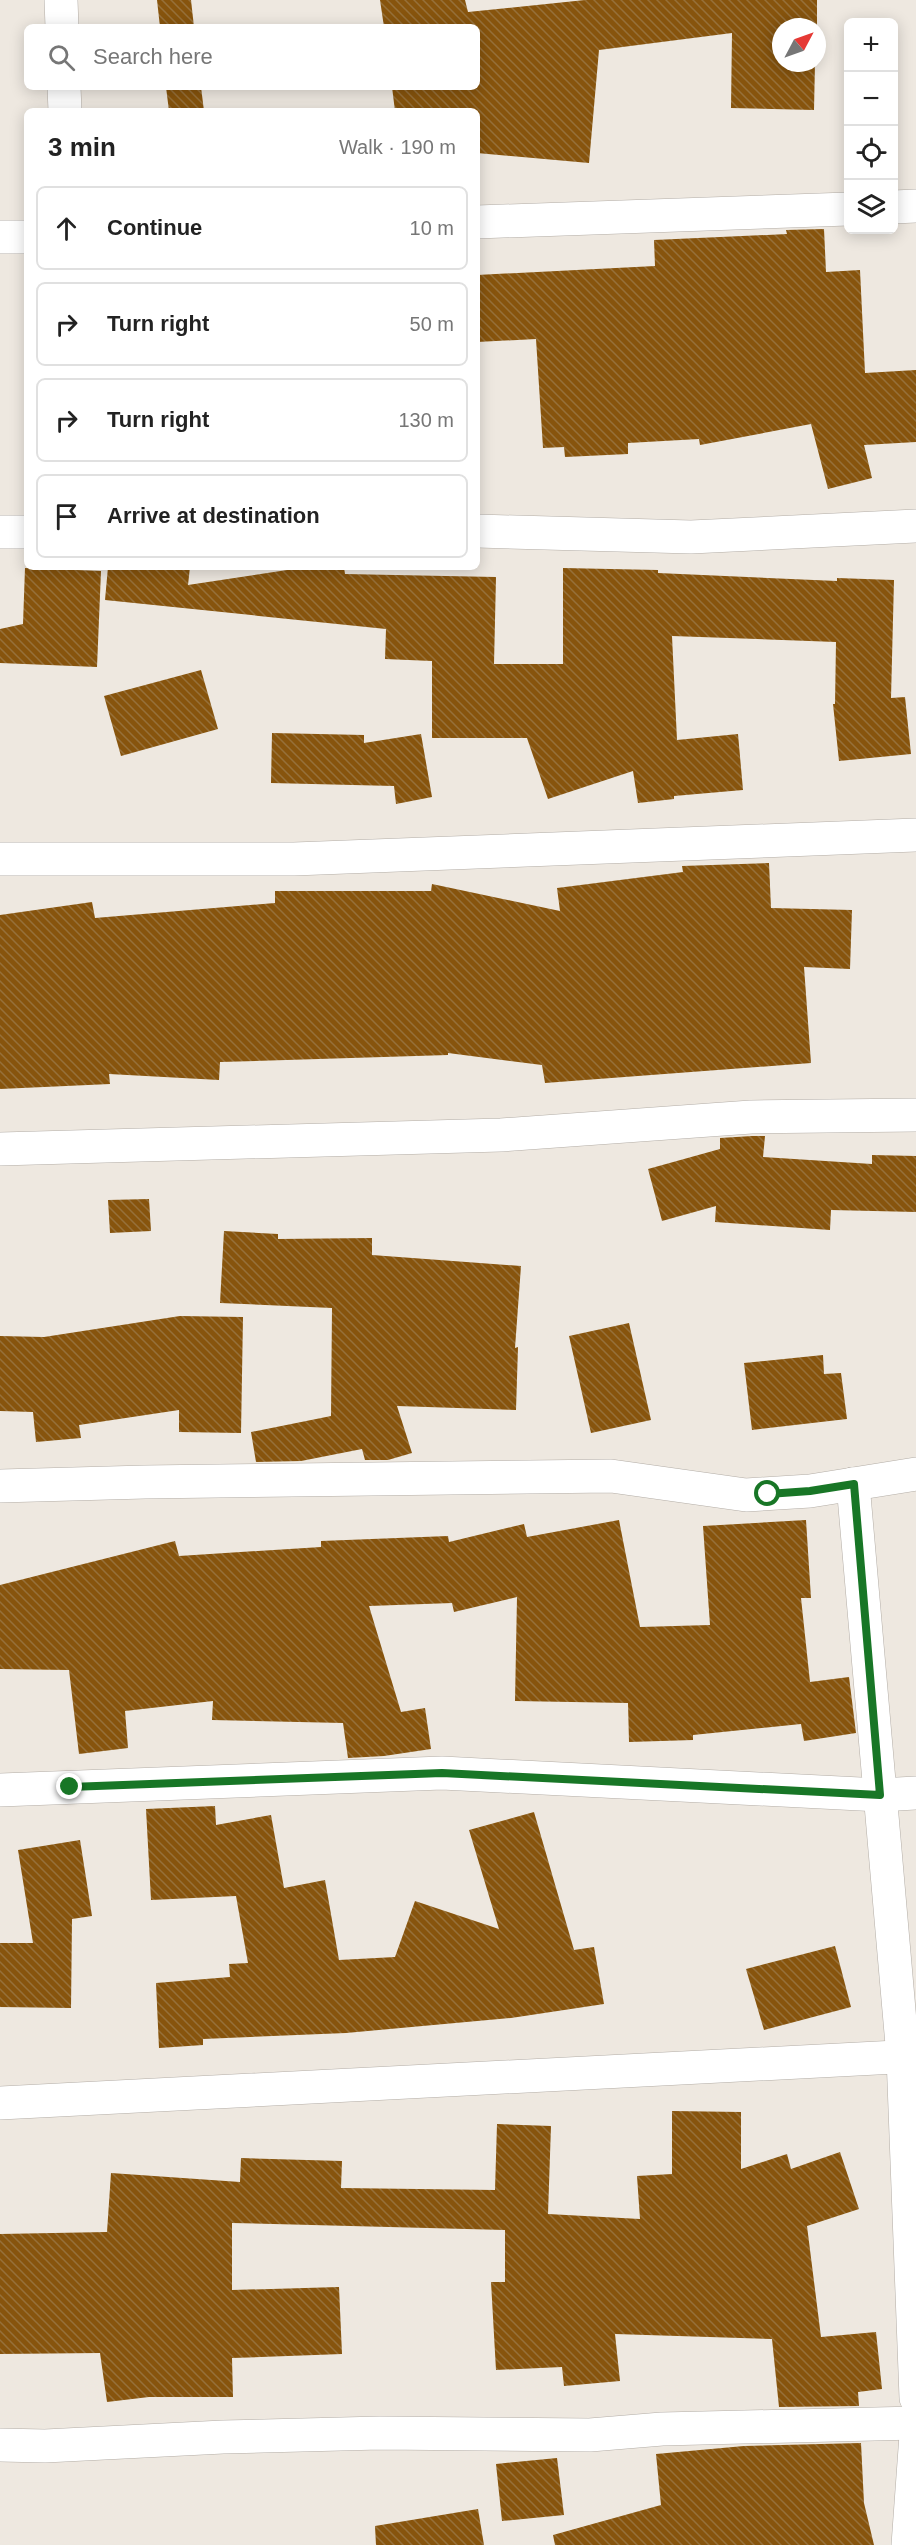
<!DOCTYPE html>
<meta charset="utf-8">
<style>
:root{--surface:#fff;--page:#f2f2f2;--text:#222;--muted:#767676;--line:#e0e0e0}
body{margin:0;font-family:Helvetica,sans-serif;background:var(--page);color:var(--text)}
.controls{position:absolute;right:18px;top:18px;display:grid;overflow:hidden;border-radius:9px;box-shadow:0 3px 15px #0003}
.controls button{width:54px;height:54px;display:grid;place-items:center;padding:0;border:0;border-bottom:2px solid var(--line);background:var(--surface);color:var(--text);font:30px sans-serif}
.compass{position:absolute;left:772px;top:18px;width:54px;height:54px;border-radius:50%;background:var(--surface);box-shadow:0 3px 15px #0003;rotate:49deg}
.stop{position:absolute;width:18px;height:18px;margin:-14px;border:4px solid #187626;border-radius:50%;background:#fff}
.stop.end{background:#187626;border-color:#fff;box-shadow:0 2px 6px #0008}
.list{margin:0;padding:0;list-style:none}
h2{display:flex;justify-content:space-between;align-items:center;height:78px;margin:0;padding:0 24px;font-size:26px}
h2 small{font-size:20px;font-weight:400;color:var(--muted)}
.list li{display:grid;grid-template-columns:39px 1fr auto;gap:18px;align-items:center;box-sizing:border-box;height:84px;margin:0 12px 12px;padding:0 12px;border:2px solid var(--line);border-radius:9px}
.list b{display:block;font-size:22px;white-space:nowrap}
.list em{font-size:20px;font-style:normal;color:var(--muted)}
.icon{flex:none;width:33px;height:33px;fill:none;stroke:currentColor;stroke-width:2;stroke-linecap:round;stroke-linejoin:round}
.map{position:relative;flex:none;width:916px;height:2545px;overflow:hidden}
.search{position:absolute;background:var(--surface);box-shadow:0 3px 15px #0003;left:24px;top:24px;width:456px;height:66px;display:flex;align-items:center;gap:15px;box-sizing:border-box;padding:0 21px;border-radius:9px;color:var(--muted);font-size:22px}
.panel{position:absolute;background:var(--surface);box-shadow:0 3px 15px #0003;left:24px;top:108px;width:456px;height:462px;border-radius:9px}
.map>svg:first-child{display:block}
</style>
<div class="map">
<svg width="916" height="2545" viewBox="0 0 916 2545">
<defs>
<pattern id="building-back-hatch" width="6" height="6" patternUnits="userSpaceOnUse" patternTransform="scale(1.5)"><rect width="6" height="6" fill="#87540d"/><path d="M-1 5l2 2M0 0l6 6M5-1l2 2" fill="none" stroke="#96703a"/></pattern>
</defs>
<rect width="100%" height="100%" fill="#eee8e0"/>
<g fill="url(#building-back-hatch)">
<path d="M 157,0 L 191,0 L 194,27 L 160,27 Z"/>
<path d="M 380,0 L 465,0 L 468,12 L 585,0 L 817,0 L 817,27 L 781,27 L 781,63 L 815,63 L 814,110 L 731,108 L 732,33 L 599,50 L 589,163 L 477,153 L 477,111 L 395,111 L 392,87 L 477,87 L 477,27 L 384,27 Z"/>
<path d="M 166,87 L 201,87 L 204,111 L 169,111 Z"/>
<path d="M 824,229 L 826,272 L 860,270 L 865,373 L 916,370 L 916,442 L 864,445 L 872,478 L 828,489 L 811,424 L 700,445 L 699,439 L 628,443 L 628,454 L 565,457 L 564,447 L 543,448 L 536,339 L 477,342 L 477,275 L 655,266 L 654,240 L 787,234 L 786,230 Z"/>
<path d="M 108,567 L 190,567 L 188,585 L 307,567 L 344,567 L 345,574 L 496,577 L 494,664 L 563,664 L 563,568 L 658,570 L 658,573 L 837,581 L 837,578 L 894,580 L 891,698 L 905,697 L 911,754 L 839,761 L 833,704 L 835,704 L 836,642 L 672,636 L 677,740 L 738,734 L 743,790 L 674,796 L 674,799 L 638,803 L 633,771 L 548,799 L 527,738 L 432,738 L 432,661 L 385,659 L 386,629 L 105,600 Z"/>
<path d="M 25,568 L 101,571 L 97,667 L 0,663 L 0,629 L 23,624 Z"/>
<path d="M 201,670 L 218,729 L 121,756 L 104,696 Z"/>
<path d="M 272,733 L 364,735 L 364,743 L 421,734 L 432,797 L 396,804 L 394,786 L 271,783 Z"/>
<path d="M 769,863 L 771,908 L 852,910 L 850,969 L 804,967 L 811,1063 L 545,1083 L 542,1065 L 448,1053 L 448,1055 L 220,1062 L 219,1080 L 109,1074 L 110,1084 L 0,1089 L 0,915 L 92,902 L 95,918 L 275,903 L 275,891 L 431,891 L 432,884 L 560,911 L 557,888 L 683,872 L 682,866 Z"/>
<path d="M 752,1136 L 765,1136 L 763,1157 L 872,1164 L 872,1155 L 916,1156 L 916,1212 L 831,1210 L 830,1230 L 715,1222 L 716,1206 L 662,1221 L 648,1169 L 720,1149 L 720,1138 Z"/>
<path d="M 149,1199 L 151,1231 L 110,1233 L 108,1200 Z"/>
<path d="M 224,1231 L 278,1234 L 278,1239 L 372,1238 L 372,1255 L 521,1266 L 515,1348 L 518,1347 L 516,1410 L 397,1406 L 412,1453 L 388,1460 L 365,1460 L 362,1449 L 301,1461 L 256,1462 L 251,1432 L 331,1416 L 332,1308 L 220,1303 Z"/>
<path d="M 180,1316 L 243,1317 L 241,1433 L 179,1432 L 179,1410 L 79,1425 L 81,1438 L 36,1442 L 33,1412 L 0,1411 L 0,1336 L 44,1337 Z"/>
<path d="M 629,1323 L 651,1420 L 591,1433 L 569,1336 Z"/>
<path d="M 823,1355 L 824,1374 L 841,1373 L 847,1419 L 752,1430 L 744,1363 Z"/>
<path d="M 619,1520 L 640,1627 L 710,1625 L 703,1526 L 806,1520 L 811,1598 L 801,1598 L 810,1682 L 849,1677 L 856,1733 L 804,1741 L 801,1724 L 693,1735 L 693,1740 L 629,1742 L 628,1703 L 515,1701 L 517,1597 L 454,1612 L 452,1603 L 369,1606 L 401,1712 L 425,1708 L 431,1749 L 384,1756 L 348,1758 L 343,1723 L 212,1720 L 213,1701 L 125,1711 L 128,1748 L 79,1754 L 69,1670 L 0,1669 L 0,1585 L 175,1541 L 179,1556 L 321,1547 L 321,1541 L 448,1536 L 449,1542 L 524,1524 L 527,1537 Z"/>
<path d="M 215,1806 L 216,1825 L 271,1815 L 284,1888 L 325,1880 L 339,1960 L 395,1957 L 415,1901 L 499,1929 L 469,1830 L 534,1812 L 574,1950 L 594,1947 L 604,2004 L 511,2018 L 346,2033 L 203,2039 L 203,2045 L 159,2048 L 156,1983 L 230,1977 L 229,1964 L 248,1963 L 236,1896 L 151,1900 L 146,1809 Z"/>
<path d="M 80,1840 L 92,1916 L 72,1919 L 71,2008 L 0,2007 L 0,1943 L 33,1943 L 18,1850 Z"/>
<path d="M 835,1946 L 851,2007 L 764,2030 L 746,1969 Z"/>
<path d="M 672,2111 L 741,2112 L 741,2169 L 787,2154 L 791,2169 L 840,2152 L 859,2209 L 807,2226 L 821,2337 L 876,2332 L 882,2389 L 858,2392 L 859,2406 L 779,2407 L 772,2339 L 615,2334 L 620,2381 L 564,2386 L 562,2367 L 496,2370 L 491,2282 L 505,2282 L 505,2230 L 232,2223 L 232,2290 L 339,2287 L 342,2354 L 232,2358 L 233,2397 L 149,2397 L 107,2402 L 100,2353 L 0,2354 L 0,2234 L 107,2232 L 111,2173 L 240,2182 L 241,2158 L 342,2161 L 341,2188 L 495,2190 L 497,2124 L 551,2126 L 548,2214 L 640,2219 L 637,2176 L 672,2174 Z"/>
<path d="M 861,2443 L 864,2503 L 874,2545 L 555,2545 L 553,2535 L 661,2505 L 656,2454 L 744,2446 Z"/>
<path d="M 557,2458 L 564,2515 L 502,2521 L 496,2464 Z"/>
<path d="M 478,2509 L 484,2545 L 376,2545 L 375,2526 Z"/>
</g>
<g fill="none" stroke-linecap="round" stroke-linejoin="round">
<defs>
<g id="minor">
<path d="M 61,0 L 62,27"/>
<path d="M 64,87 L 65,111"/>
<path d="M 894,207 L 916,206"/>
<path d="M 477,222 L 848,209"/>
<path d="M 0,237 L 27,237"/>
<path d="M 477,531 L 691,537 L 916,526"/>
<path d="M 0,532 L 27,532"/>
<path d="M 0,859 L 294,859 L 916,835"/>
<path d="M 0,1149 L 501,1135 L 751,1117 L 916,1115"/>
<path d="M 853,1484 L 903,2056 L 916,2398"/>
<path d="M 0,1486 L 145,1482 L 611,1476 L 746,1495 L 810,1491 L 916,1474"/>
<path d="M 0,1790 L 442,1773 L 880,1795 L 916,1793"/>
<path d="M 0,2103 L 916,2056"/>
<path d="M 0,2445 L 45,2446 L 223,2437 L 380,2433 L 590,2435 L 662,2429 L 916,2423"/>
<path d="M 908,2545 L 916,2435"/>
</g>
</defs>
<use href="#minor" stroke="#b3ada6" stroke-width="34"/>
<use href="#minor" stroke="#fff" stroke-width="33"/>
</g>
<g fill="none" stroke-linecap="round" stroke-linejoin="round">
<path stroke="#187626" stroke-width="8" d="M 70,1787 L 442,1773 L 880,1795 L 854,1484 L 810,1491 L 768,1494"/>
</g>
</svg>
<div class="controls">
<button>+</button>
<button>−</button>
<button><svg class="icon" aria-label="locate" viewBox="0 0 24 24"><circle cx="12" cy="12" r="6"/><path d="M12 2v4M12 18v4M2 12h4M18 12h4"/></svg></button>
<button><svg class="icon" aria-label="layers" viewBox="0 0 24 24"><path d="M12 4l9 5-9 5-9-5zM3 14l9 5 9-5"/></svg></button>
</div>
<svg class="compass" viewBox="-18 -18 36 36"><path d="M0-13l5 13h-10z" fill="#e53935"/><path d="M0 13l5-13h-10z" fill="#767676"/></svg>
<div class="stop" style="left:768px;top:1494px"></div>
<div class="stop end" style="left:70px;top:1787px"></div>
<div class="search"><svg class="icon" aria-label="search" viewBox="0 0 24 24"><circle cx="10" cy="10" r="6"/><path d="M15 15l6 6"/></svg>Search here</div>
<section class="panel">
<h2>3 min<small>Walk · 190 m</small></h2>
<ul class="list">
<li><svg class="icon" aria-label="ahead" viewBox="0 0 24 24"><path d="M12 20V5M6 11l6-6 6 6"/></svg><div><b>Continue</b></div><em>10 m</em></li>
<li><svg class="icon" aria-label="right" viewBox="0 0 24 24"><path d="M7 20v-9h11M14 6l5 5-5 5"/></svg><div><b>Turn right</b></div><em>50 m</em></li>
<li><svg class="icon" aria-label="right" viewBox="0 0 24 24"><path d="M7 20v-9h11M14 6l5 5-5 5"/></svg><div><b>Turn right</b></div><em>130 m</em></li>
<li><svg class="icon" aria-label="arrive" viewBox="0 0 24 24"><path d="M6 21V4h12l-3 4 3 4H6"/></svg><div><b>Arrive at destination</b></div></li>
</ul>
</section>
</div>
